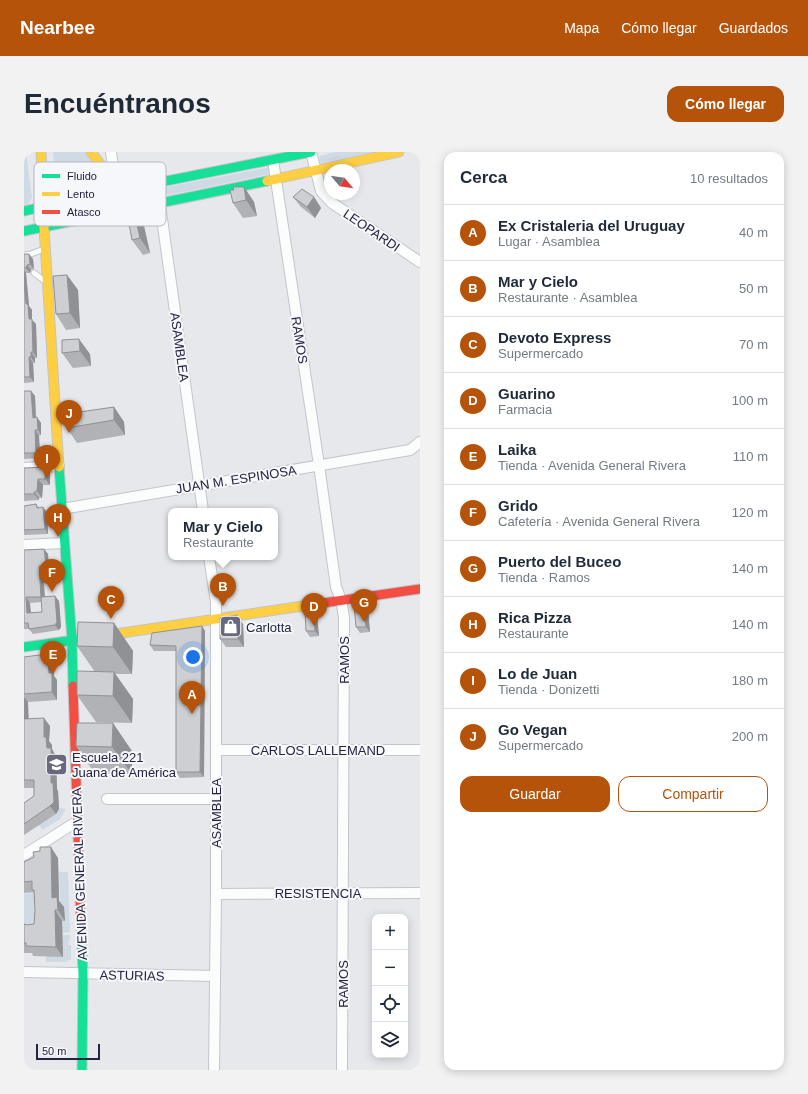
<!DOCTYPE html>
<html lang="es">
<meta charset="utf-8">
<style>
:root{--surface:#fff;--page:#f2f2f3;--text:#1f2937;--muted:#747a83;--line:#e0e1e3;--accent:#b45309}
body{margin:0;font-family:Arial,sans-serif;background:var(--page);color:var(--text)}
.controls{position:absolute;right:12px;bottom:12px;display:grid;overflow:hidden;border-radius:8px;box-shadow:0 2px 10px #0003}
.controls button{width:36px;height:36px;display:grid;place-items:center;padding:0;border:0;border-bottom:1px solid var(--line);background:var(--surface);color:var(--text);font:20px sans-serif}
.compass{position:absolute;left:300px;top:12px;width:36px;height:36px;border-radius:50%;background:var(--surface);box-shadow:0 2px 10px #0003;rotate:119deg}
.scale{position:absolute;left:12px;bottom:10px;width:64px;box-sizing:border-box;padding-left:4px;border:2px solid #232440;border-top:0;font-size:11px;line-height:14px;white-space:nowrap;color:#232440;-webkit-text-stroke:3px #f5f7fa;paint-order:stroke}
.you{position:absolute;left:169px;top:505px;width:14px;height:14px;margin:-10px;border:3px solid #fff;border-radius:50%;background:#1a73e8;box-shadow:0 0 0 6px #1a73e833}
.badge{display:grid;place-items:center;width:26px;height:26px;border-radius:50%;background:var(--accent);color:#fff;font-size:13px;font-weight:700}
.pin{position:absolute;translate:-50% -33px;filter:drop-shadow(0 1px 2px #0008)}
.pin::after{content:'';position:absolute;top:21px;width:14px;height:12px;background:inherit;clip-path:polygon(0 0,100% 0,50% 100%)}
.popup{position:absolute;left:144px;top:356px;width:110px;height:52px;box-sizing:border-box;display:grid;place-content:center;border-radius:8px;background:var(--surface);filter:drop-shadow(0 1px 3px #0005);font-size:13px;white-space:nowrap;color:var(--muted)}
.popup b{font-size:15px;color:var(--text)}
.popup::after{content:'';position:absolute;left:50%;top:100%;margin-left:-8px;border:8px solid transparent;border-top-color:var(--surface)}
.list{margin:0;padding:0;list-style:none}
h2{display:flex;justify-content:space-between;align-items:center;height:52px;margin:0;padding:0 16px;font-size:17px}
h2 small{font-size:13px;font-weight:400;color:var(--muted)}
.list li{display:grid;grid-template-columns:26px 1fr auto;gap:12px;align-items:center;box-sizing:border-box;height:56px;padding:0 16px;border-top:1px solid var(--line)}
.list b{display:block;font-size:15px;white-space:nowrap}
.list p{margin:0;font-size:13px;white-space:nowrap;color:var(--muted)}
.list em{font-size:13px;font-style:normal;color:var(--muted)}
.actions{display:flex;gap:8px;padding:12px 16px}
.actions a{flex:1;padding:9px 0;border:1px solid var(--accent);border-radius:12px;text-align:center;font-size:14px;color:var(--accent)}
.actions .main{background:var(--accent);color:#fff}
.icon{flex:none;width:22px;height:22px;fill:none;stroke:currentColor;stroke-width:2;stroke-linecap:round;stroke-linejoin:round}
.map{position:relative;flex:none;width:396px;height:918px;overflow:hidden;border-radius:12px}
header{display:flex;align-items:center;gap:24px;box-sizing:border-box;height:56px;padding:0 20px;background:var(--accent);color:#fff}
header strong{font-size:19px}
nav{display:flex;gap:22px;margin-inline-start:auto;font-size:14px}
.intro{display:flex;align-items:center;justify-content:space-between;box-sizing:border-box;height:96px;padding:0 24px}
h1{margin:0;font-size:28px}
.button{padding:10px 18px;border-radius:12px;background:var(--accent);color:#fff;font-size:14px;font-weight:700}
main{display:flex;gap:24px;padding:0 24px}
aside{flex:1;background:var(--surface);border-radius:12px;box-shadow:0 2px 10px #0003}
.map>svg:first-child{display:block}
</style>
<header>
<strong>Nearbee</strong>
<nav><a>Mapa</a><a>Cómo llegar</a><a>Guardados</a></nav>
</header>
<div class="intro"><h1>Encuéntranos</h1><a class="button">Cómo llegar</a></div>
<main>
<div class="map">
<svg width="396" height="918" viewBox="0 0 396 918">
<rect width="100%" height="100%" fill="#e7e8ec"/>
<g fill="#d0dae5">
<path d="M 0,0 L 2,0 L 8,46 L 4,52 L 0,53 Z"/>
<path d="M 29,0 L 61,0 L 78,24 L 72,32 L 38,39 L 35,37 L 34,33 L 32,33 Z"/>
<path d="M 311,0 L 350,0 L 297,11 L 295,9 L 296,4 Z"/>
<path d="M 247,15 L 246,22 L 145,43 L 140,41 L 140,37 L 142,35 Z"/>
<path d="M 127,39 L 129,43 L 124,47 L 30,65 L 31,63 L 80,53 L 94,46 Z"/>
<path d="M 36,656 L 42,657 L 36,667 L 18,678 L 15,673 L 32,662 Z"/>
<path d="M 8,720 L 18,764 L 0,787 L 0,742 L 5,741 Z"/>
<path d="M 35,720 L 44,720 L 46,780 L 38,781 L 38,769 L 41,768 L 40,756 L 36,756 Z"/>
<path d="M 39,783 L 46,783 L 46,788 L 45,788 L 44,793 L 47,793 L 47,807 L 42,810 L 22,810 L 22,804 L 39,805 Z"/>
</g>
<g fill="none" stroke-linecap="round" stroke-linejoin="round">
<defs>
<g id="lane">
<path d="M 0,103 L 7,102 L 20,97"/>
<path d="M 10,121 L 21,129"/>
</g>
<g id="street">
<path d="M 87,0 L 91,31"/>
<path d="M 287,0 L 297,39 L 308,51 L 396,110"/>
<path d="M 249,8 L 295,313 L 312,435 L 317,448 L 320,465 L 318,918"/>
<path d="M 133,31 L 179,359"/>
<path d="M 0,316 L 35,314"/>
<path d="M 38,357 L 386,298 L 396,290"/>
<path d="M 0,393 L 40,391"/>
<path d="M 185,405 L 192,450 L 192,742 L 190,918"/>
<path d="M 192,598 L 396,598"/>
<path d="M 83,647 L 192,647"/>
<path d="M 0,703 L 52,670"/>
<path d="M 192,742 L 396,741"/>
<path d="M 0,820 L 191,824"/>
</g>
<g id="fast">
<path d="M 0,59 L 92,39 L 287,0"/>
<path d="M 0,79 L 243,29"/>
<path d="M 35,315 L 48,488 L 49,534"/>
<path d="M 0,495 L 57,487"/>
<path d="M 57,774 L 59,822 L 58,918"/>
</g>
<g id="slow">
<path d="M 17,0 L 20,75 L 35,315"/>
<path d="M 67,0 L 84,22 L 92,39"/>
<path d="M 243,29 L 375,0"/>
<path d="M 78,484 L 299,451"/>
</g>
<g id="jam">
<path d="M 299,451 L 396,437"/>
<path d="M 49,534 L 57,774"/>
</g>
</defs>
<use href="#lane" stroke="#c4c5ca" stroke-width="7"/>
<use href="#street" stroke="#c4c5ca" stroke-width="12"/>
<use href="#fast" stroke="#c2c4ca" stroke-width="11"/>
<use href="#slow" stroke="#c2c4ca" stroke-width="11"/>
<use href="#jam" stroke="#c2c4ca" stroke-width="11"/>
<use href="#lane" stroke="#fbfcfc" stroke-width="5"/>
<use href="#street" stroke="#fbfcfc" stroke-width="10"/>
<use href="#fast" stroke="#16e098" stroke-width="9"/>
<use href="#slow" stroke="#ffcf43" stroke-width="9"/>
<use href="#jam" stroke="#f24e42" stroke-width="9"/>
</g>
<g fill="#b1b2b5" fill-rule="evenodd">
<path d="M 220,35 L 230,50 L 233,64 L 219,66 L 209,51 Z"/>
<path d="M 269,45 L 290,45 L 297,56 L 291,66 L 277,55 Z"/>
<path d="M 110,59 L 120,74 L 126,101 L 119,103 L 108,88 Z"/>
<path d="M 0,102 L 5,102 L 9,107 L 10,117 L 7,118 L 6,121 L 2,121 L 5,154 L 8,158 L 8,168 L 12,172 L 13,206 L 11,206 L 11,211 L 9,211 L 10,230 L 0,231 Z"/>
<path d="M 43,123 L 54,138 L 56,176 L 42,178 L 32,162 Z"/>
<path d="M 38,188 L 66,202 L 67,214 L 49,216 L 38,201 Z"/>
<path d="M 0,239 L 7,239 L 11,244 L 12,265 L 17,271 L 17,283 L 15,284 L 16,306 L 0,307 Z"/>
<path d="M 90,255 L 100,270 L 101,283 L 53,291 L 43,276 Z"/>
<path d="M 0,316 L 26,321 L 26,333 L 19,333 L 18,346 L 15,346 L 15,348 L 0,349 Z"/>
<path d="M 12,352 L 15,356 L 23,360 L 24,382 L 0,383 L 0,354 Z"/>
<path d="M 20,397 L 24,402 L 25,419 L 19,419 L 21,444 L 35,449 L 37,475 L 35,478 L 9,482 L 5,477 L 0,477 L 0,398 ZM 18,450 L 18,460 L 7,461 L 6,451 Z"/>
<path d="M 344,458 L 346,480 L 336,481 L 332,475 Z"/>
<path d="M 293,464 L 295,484 L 286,485 L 282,479 Z"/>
<path d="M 90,471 L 109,499 L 108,522 L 91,522 L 109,547 L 108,571 L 72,570 L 53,543 L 71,520 L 53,494 Z"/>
<path d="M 219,472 L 220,495 L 202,495 L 196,487 Z"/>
<path d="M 178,474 L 181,479 L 180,625 L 156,626 L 152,620 L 152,499 L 130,499 L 126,493 Z"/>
<path d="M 0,505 L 28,509 L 30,524 L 33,528 L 33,548 L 4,550 L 4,567 L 26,574 L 25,589 L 28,593 L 28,597 L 32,604 L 33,637 L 34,639 L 35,657 L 32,662 L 0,683 L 0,651 L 10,644 L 10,636 L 0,636 Z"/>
<path d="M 53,571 L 108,599 L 108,622 L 71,622 L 52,594 Z"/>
<path d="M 34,706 L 35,749 L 40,755 L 41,769 L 38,769 L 39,805 L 9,804 L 8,801 L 0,801 L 0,772 L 3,773 L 10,772 L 11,759 L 10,741 L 9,740 L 0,741 L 0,710 Z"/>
</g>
<g fill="#909194">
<path d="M 220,35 L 230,50 L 233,64 L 222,48 Z"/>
<path d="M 290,45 L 297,56 L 291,66 L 283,55 Z"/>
<path d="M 110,59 L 120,74 L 126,101 L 116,86 Z"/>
<path d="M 5,102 L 9,107 L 10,117 L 6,112 Z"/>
<path d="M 3,113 L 7,118 L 6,121 L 2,116 Z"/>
<path d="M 0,118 L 2,121 L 5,154 L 8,158 L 8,168 L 12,172 L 13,206 L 9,200 L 5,167 L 2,152 L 0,131 Z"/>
<path d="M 43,123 L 54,138 L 56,176 L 46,161 Z"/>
<path d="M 55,187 L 66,202 L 67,214 L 56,199 Z"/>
<path d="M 7,200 L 11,206 L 11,211 L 7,205 Z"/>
<path d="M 5,205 L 9,211 L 10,230 L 6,225 Z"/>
<path d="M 7,239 L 11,244 L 12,271 L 9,266 Z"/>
<path d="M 90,255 L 100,270 L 101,283 L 90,268 Z"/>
<path d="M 13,265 L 17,271 L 17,283 L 14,278 Z"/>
<path d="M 11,278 L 15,284 L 16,306 L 12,301 Z"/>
<path d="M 21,315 L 26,321 L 26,333 L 21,327 Z"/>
<path d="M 14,327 L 19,333 L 18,346 L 13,339 Z"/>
<path d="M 10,340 L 15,346 L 15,348 L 10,342 Z"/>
<path d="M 19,355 L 23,360 L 24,382 L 21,377 Z"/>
<path d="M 20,397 L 24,402 L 25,419 L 22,413 Z"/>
<path d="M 15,414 L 19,419 L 21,450 L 17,445 Z"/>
<path d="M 31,444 L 35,449 L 37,475 L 35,478 L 31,473 Z"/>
<path d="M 2,445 L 6,451 L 7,466 L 3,461 Z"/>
<path d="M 340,453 L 344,458 L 346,480 L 342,475 Z"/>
<path d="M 290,458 L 293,464 L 295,484 L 291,479 Z"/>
<path d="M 213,463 L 219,472 L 220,495 L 214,487 Z"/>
<path d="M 90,471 L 109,499 L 108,522 L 89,495 Z"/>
<path d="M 178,474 L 181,479 L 180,625 L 176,620 Z"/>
<path d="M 23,502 L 28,509 L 30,524 L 33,528 L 33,548 L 28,540 Z"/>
<path d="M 90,520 L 109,547 L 108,571 L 89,544 Z"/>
<path d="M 0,545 L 4,550 L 5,574 L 0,568 Z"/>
<path d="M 20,566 L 26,574 L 25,589 L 28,593 L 28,597 L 32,604 L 33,637 L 34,639 L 35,657 L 32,662 L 26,654 L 27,631 L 20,585 Z"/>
<path d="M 89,571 L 108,599 L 108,622 L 88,595 Z"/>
<path d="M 27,695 L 34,706 L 35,749 L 40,755 L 41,769 L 34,758 L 28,746 Z"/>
<path d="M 31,758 L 38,769 L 39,805 L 32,795 Z"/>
</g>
<g fill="#cecfd3" stroke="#909194" fill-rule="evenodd">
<path d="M 209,35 L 220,35 L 222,48 L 209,51 L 206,38 L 210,38 Z"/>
<path d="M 278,37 L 290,45 L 283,55 L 269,45 Z"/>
<path d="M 110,59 L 116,86 L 108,88 L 103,61 Z"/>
<path d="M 0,102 L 5,102 L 6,112 L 3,113 L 2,116 L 0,116 Z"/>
<path d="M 43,123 L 46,161 L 32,162 L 29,124 Z"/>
<path d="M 0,131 L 2,152 L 4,152 L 5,167 L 8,167 L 9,200 L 7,200 L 7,205 L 5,205 L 6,225 L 0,225 Z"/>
<path d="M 55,187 L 56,199 L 38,201 L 38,188 Z"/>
<path d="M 0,239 L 7,239 L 9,266 L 13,265 L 14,278 L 11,278 L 12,301 L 0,301 Z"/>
<path d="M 90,255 L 90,268 L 43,276 L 42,262 Z"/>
<path d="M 21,315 L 21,327 L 14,327 L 13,339 L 10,340 L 10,342 L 0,342 L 0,316 Z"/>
<path d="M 12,352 L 13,356 L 19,355 L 21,377 L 0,378 L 0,354 Z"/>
<path d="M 20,397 L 22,413 L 15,414 L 17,445 L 31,444 L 33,470 L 31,473 L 5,477 L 4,471 L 0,471 L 0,398 ZM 2,445 L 17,445 L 18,460 L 3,461 Z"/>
<path d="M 330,453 L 340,453 L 342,475 L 332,475 Z"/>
<path d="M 290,458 L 291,479 L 282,479 L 281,459 Z"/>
<path d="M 213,463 L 214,487 L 196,487 L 196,466 Z"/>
<path d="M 54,470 L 90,471 L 89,495 L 53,494 Z"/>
<path d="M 178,474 L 176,620 L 152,620 L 152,494 L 126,493 L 128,481 Z"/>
<path d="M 23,502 L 25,521 L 28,521 L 28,540 L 0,542 L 0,505 Z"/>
<path d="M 53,519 L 90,520 L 89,544 L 53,543 Z"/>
<path d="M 20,566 L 20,585 L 22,585 L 23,596 L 27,596 L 27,631 L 29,631 L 30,650 L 26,654 L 0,672 L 0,651 L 10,644 L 10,628 L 0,628 L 0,567 Z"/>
<path d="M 53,571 L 89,571 L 88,595 L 52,594 Z"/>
<path d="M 16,695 L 27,695 L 28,746 L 33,745 L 34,758 L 31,758 L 32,795 L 2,794 L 2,791 L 0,791 L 0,772 L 3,773 L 10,772 L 11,759 L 10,738 L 8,738 L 8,729 L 0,730 L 0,710 L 10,705 L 9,700 L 16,699 Z"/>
</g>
<defs>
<symbol id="shop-square" viewBox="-11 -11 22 22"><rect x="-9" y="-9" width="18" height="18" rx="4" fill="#68697c" stroke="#f5f7fa"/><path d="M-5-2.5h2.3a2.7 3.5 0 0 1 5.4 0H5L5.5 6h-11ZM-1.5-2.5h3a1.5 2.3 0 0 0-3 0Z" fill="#fff"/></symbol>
<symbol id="school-square" viewBox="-11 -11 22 22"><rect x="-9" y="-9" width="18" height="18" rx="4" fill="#68697c" stroke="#f5f7fa"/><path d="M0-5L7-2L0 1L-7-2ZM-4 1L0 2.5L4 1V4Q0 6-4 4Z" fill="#fff"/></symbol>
</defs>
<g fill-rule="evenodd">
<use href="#shop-square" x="194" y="462" width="25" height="25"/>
<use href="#school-square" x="20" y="600" width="25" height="25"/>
</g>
<g text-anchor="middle" stroke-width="4" stroke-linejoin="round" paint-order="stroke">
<g font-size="13" fill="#232440" stroke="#f5f7fa">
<text transform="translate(348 78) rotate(34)" y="5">LEOPARDI</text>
<text transform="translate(276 188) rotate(81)" y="5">RAMOS</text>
<text transform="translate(156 195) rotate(82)" y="5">ASAMBLEA</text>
<text transform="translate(212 327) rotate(-9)" y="5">JUAN M. ESPINOSA</text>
<text transform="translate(320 508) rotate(-90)" y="5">RAMOS</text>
<text x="294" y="603">CARLOS LALLEMAND</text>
<text transform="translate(192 661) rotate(-90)" y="5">ASAMBLEA</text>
<text transform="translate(55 722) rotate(-92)" y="5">AVENIDA GENERAL RIVERA</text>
<text x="294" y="746">RESISTENCIA</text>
<text transform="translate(108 823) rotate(1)" y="5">ASTURIAS</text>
<text transform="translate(319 832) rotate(-90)" y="5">RAMOS</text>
</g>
<g font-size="13" fill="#232440" stroke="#f5f7fa" text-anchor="start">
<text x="222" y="480">Carlotta</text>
<text x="48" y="610">Escuela 221<tspan x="48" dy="15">Juana de América</tspan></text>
</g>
</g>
<rect x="10" y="10" width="132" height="64" rx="6" fill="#f5f7fa" stroke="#b6b8c2" stroke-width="1"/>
<rect x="18" y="22" width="18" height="4" fill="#16e098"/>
<rect x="18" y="40" width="18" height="4" fill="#ffcf43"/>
<rect x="18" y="58" width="18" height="4" fill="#f24e42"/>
<g font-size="11" fill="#232440">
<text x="43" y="28">Fluido</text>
<text x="43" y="46">Lento</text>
<text x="43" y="64">Atasco</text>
</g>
</svg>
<div class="controls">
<button>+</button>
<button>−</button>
<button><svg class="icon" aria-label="locate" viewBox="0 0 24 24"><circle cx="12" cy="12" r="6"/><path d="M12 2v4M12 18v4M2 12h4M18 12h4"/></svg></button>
<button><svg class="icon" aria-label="layers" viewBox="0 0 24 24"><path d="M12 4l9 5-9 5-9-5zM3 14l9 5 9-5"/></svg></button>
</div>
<svg class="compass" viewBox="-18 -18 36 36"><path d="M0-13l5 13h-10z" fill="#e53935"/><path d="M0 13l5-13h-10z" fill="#747a83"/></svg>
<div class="scale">50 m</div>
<div class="you"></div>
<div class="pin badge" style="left:168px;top:562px">A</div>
<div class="pin badge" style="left:199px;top:454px">B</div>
<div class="popup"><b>Mar y Cielo</b>Restaurante</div>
<div class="pin badge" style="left:87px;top:467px">C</div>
<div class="pin badge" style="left:290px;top:474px">D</div>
<div class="pin badge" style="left:29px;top:522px">E</div>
<div class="pin badge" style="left:28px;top:440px">F</div>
<div class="pin badge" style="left:340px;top:470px">G</div>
<div class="pin badge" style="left:34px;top:385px">H</div>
<div class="pin badge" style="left:23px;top:326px">I</div>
<div class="pin badge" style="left:45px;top:281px">J</div>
</div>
<aside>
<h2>Cerca<small>10 resultados</small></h2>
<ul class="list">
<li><span class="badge">A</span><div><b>Ex Cristaleria del Uruguay</b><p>Lugar · Asamblea</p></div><em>40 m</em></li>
<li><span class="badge">B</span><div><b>Mar y Cielo</b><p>Restaurante · Asamblea</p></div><em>50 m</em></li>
<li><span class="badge">C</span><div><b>Devoto Express</b><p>Supermercado</p></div><em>70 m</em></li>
<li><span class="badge">D</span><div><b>Guarino</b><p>Farmacia</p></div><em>100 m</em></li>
<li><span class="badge">E</span><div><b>Laika</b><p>Tienda · Avenida General Rivera</p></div><em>110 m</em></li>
<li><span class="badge">F</span><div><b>Grido</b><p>Cafetería · Avenida General Rivera</p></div><em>120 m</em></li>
<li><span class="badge">G</span><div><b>Puerto del Buceo</b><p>Tienda · Ramos</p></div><em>140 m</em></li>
<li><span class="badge">H</span><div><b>Rica Pizza</b><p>Restaurante</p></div><em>140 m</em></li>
<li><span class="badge">I</span><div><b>Lo de Juan</b><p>Tienda · Donizetti</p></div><em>180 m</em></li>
<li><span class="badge">J</span><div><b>Go Vegan</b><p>Supermercado</p></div><em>200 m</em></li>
</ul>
<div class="actions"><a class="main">Guardar</a><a>Compartir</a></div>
</aside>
</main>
